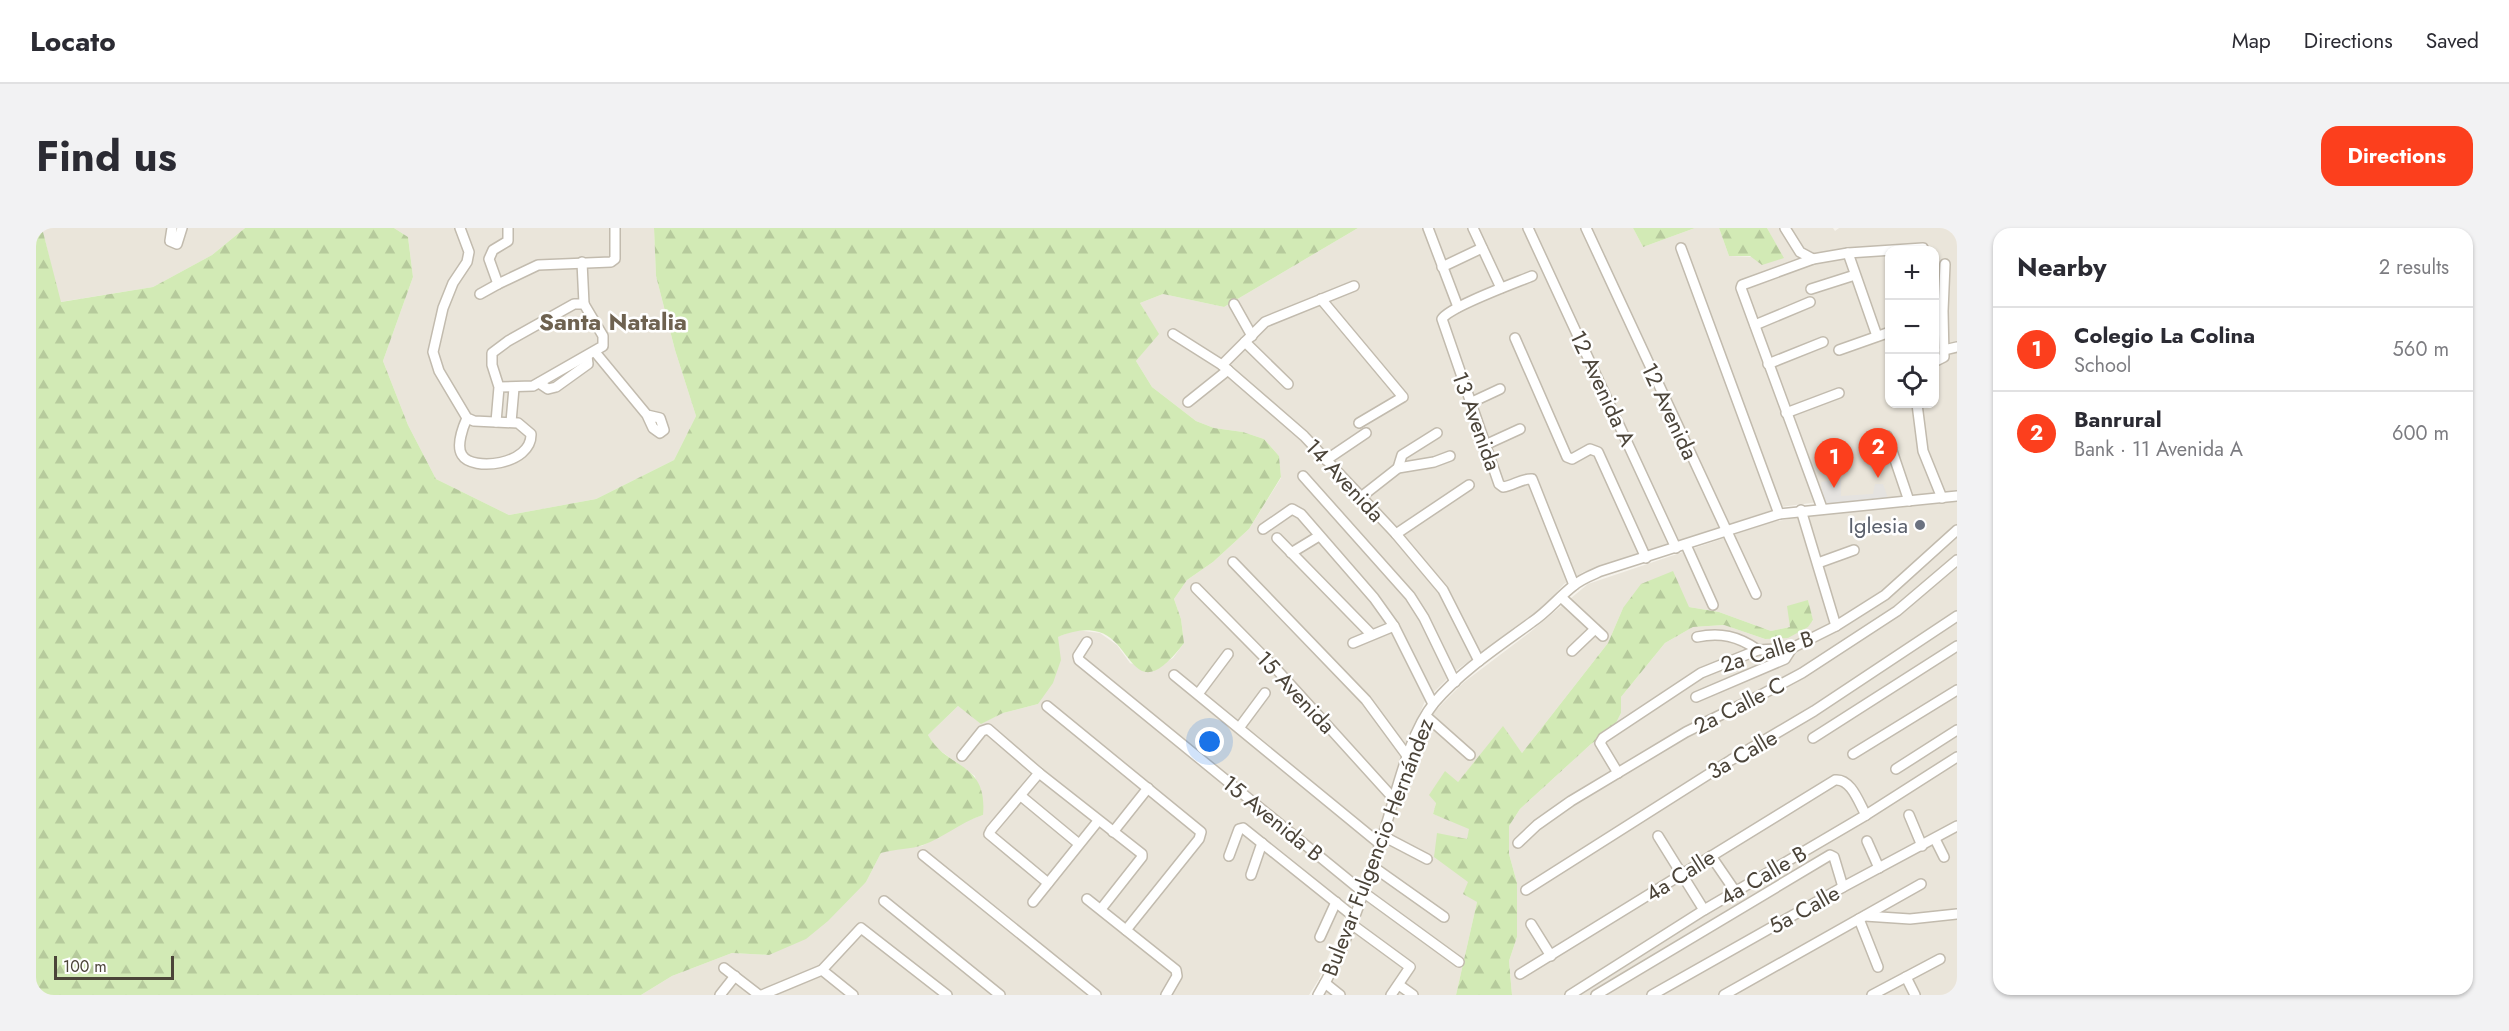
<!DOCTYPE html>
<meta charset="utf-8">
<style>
:root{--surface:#fff;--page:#f2f2f3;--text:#2b2b33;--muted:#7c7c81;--line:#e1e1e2;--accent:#fc3f1d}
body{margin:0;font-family:Jost,sans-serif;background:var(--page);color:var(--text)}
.controls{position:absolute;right:18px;top:18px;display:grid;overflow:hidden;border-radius:12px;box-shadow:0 2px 4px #0004}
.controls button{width:54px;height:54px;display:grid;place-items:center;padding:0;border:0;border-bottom:2px solid var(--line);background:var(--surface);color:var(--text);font:30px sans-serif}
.scale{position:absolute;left:18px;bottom:15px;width:120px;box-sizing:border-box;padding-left:6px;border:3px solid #4b4439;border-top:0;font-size:16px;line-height:21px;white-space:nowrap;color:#4b4439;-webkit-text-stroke:4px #fff;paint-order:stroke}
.you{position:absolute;left:1174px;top:514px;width:21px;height:21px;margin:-15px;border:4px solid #fff;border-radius:50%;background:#1a73e8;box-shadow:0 0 0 9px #1a73e833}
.badge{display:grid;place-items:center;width:39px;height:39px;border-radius:50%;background:var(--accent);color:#fff;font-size:20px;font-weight:700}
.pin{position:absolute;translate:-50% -50px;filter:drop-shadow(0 2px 3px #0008)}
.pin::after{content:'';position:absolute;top:32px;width:21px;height:18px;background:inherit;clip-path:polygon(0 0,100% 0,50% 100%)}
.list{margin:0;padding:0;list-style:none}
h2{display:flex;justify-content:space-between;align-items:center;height:78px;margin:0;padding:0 24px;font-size:26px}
h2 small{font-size:20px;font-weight:400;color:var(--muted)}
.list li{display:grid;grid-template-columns:39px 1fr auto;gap:18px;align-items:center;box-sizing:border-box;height:84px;padding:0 24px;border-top:2px solid var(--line)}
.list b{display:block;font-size:22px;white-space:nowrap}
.list p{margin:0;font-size:20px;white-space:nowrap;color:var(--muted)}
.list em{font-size:20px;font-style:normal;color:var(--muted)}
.icon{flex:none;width:33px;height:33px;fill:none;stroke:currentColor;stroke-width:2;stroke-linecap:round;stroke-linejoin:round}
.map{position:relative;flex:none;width:1921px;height:767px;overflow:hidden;border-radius:18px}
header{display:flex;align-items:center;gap:36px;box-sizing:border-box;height:84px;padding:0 30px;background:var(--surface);border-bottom:2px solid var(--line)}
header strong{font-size:28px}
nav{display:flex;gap:33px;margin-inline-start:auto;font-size:21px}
.intro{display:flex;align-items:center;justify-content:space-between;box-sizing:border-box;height:144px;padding:0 36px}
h1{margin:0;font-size:42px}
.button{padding:15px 27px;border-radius:18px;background:var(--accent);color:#fff;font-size:21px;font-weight:700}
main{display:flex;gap:36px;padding:0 36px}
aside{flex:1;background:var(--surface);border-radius:18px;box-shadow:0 2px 4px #0004}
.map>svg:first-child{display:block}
</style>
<header>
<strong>Locato</strong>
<nav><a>Map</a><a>Directions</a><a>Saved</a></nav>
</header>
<div class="intro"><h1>Find us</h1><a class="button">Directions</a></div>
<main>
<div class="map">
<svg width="1921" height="767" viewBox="0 0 1921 767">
<defs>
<pattern id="forest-firs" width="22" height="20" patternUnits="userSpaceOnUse" patternTransform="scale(1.5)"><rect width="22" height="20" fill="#d2eab5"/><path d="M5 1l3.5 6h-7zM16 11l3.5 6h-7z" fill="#b6ca9c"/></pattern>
</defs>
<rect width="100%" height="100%" fill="#f6f3ec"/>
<g fill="#eae5da" fill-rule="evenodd">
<path d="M 6,0 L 209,0 L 176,27 L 117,59 L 24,74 Z"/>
<path d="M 358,0 L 618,0 L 620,48 L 639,122 L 660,188 L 638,232 L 560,271 L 473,287 L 400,251 L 372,197 L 347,133 L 377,49 L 372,9 Z"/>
<path d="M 1322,0 L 1597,0 L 1607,19 L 1659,0 L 1683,0 L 1693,28 L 1747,30 L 1731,0 L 1797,0 L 1799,3 L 1803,0 L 1921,0 L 1921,262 L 1897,267 L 1782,274 L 1745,279 L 1547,344 L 1528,356 L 1506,380 L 1418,444 L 1389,473 L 1370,519 L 1337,620 L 1283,751 L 1273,767 L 605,767 L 636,748 L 696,725 L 733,727 L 830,654 L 845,625 L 862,620 L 886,618 L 927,594 L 947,587 L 939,548 L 898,518 L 892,507 L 922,478 L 946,495 L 967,485 L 1002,476 L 1021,409 L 1040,402 L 1064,405 L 1081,417 L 1094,435 L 1115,443 L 1137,430 L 1148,415 L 1145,391 L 1138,371 L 1151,352 L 1177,334 L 1213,301 L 1245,250 L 1243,228 L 1228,211 L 1207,204 L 1178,200 L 1160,193 L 1116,159 L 1100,133 L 1122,106 L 1104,75 L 1127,66 L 1188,79 ZM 1854,22 L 1898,22 L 1898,176 L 1854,176 Z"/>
<path d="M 1921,272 L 1921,767 L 1476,767 L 1473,733 L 1481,709 L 1481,655 L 1473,626 L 1473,598 L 1484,581 L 1555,516 L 1577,501 L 1585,485 L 1585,469 L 1629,415 L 1657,399 L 1688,397 L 1729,411 L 1777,393 L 1772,372 L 1754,399 L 1735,403 L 1683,384 L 1653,379 L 1587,380 L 1572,415 L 1486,525 L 1467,499 L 1422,554 L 1400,575 L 1397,586 L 1434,600 L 1431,611 L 1432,654 L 1441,674 L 1420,767 L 1288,767 L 1310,722 L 1352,609 L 1388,498 L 1400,482 L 1427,455 L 1493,405 L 1552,356 L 1736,294 L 1787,285 L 1867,279 Z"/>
</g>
<g fill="url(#forest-firs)">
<path d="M 0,0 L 6,0 L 25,74 L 117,59 L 176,27 L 209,0 L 358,0 L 372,9 L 377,49 L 347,133 L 372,197 L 400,251 L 473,287 L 560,271 L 638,232 L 660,188 L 639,122 L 620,48 L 618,0 L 1322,0 L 1188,79 L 1127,66 L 1104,75 L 1123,106 L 1100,133 L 1116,159 L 1160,193 L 1178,200 L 1207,204 L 1228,211 L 1243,228 L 1245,249 L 1213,301 L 1177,334 L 1151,352 L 1138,371 L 1145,391 L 1148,415 C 1097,482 1098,414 1063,404 C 1048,400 1035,404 1022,409 L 1025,432 L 1017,455 L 1002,476 L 967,485 L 945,496 L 922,478 L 892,507 C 911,542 952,533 947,587 C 923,595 907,610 887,617 C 877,621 858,621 845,625 L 830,654 L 792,693 L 770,711 L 733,727 L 696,725 L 636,748 L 605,767 L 0,767 Z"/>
<path d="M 1597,0 L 1659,0 L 1607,19 Z"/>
<path d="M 1683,0 L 1731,0 L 1748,30 L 1726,37 L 1714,28 L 1693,28 Z"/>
<path d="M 1637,343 L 1653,379 L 1683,384 L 1735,403 L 1754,399 L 1751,378 L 1772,372 L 1777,392 L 1772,399 L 1752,410 L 1729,411 L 1688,397 L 1657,399 L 1629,415 L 1585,469 L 1585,485 L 1577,501 L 1555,516 L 1484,581 L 1473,598 L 1473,626 L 1481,655 L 1481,709 L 1473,733 L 1476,767 L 1420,767 L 1441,674 L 1427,666 L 1432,654 L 1398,629 L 1401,605 L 1431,611 L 1433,601 L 1397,586 L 1400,575 L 1393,567 L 1409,543 L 1422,554 L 1467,498 L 1486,525 L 1572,415 L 1587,380 L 1605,356 Z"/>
</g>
<path fill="#e5e3e0" d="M 1805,251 L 1805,268 L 1837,266 L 1839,256 L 1847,256 L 1853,273 L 1788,276 L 1785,254 Z"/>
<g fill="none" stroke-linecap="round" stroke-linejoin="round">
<defs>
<g id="minor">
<path d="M 136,0 L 134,13 L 141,16 L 146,0"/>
<path d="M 424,0 L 433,24 L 431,34 L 417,55 L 407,80 L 397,124 L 403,143 L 431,190 L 438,193 L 482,195 L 495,206 C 496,237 436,244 426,227 C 420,218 427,199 431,190"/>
<path d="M 472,0 L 472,13 L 457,22 L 453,31 L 462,56 L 502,37 L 575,34 L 579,31 L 579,0"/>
<path d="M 1392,0 L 1422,79"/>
<path d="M 1437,0 L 1465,60"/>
<path d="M 1492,0 L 1640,320"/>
<path d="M 1550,0 L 1720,366"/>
<path d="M 1749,0 L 1764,24 L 1777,31"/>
<path d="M 1645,20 L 1743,286"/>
<path d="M 1812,25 L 1841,108"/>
<path d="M 546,34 L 548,76"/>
<path d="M 1406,39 L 1446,20"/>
<path d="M 1496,48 C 1479,55 1413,79 1406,91 L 1463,256 L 1467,259 C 1477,258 1486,250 1496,251 L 1538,357"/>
<path d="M 1775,61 L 1819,47"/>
<path d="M 444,66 L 462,56"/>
<path d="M 1285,71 L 1367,169 L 1323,195"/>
<path d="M 1198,76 L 1216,108"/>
<path d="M 1719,97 L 1774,74"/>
<path d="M 1137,106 L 1186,137 L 1268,208 L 1360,306 L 1407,362 L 1443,433"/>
<path d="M 1479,110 L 1531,229 L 1536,231 L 1554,221 L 1562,224 L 1610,330"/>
<path d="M 1209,114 L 1252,156"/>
<path d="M 1803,122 L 1854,104"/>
<path d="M 1908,122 L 1921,119"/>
<path d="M 559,124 L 611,187 L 617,200 L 624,205 L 628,202 L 624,190 L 611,187"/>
<path d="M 1898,134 L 1908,129 L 1907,83 L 1909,36"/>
<path d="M 1732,136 L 1787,114"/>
<path d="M 1186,137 L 1229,94 L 1318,58"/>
<path d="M 503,155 L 512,161 L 520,159 L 552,136 L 551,128"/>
<path d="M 1152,174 L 1192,142"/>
<path d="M 1434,175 L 1464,161"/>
<path d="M 1881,176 L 1887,223 L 1906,270"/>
<path d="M 1750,185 L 1803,165"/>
<path d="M 460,194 L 463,159 L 456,137 L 456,125 L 472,113 L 538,76 L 548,76 L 567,108 L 567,118 L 497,158 L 463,159"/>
<path d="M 475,194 L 478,160"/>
<path d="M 1851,208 L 1873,273"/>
<path d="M 1449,217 L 1484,201"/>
<path d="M 1290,232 L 1330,205"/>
<path d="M 1362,240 L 1366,227 L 1401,205"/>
<path d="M 1267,248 L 1374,368 L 1388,390 L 1419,454"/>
<path d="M 1325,269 L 1362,240 L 1398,234 L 1414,228"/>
<path d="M 1786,280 L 1705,60 L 1706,57 L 1777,31 L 1812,25 L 1887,20 L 1888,22"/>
<path d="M 1765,282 L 1800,398"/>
<path d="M 1227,301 L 1256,281 L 1265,286 L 1338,370 L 1358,398 L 1397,476"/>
<path d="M 1360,306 L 1433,257"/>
<path d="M 1241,310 L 1335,406"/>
<path d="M 1650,317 L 1677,377"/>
<path d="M 1255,325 L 1283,308"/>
<path d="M 1197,334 L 1330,472 L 1372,529"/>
<path d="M 1782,335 L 1818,322"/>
<path d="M 1160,360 L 1242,443 L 1358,571"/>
<path d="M 1525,369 L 1567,408"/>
<path d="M 1661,409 C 1684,404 1702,408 1722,422"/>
<path d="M 1051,414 L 1042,428 L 1043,432 L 1327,664 L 1423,734"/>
<path d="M 1317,415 L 1358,398"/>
<path d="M 1536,423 L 1559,401"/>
<path d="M 1138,447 L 1344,616"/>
<path d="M 1162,466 L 1192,426"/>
<path d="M 1660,469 L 1749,431 L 1756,420"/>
<path d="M 1011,478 L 1165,604 L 1163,611 L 1090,702"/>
<path d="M 1390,488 L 1434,527"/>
<path d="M 1203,500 L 1229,465"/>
<path d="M 1777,510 L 1921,418"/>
<path d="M 1817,526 L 1921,462"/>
<path d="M 926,528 L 946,503 L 952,501 L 1003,545 L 1106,626 L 1106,629 L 1065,681"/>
<path d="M 1860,541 L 1921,502"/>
<path d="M 1003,545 L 955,602 L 953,606 L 1012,655"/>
<path d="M 1582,545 L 1564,515 L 1567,510 L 1665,445 L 1722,422 L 1756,420 L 1800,398 L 1849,367 L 1921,302"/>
<path d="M 985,568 L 1043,616"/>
<path d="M 1873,587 L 1886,618"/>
<path d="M 1077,604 L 1112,560"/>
<path d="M 1347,608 L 1391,631"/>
<path d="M 1622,608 L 1668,682"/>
<path d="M 1899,611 L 1908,629"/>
<path d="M 1831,613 L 1843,640"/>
<path d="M 1482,615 L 1501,597 L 1535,573 L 1650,504 L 1721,469 L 1766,445 L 1861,383 L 1921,332"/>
<path d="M 887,627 L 1060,767"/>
<path d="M 1193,628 L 1203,601 L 1207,600 L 1317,688"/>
<path d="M 1675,628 L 1699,663"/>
<path d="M 1336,638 L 1408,689"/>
<path d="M 1215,647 L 1226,615"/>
<path d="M 1490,662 L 1695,532 L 1778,483 L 1921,388"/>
<path d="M 1051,671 L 1140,742 L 1141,748 L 1130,767"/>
<path d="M 848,673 L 964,767"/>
<path d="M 997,674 L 1062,593"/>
<path d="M 1829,688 L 1874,691 L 1921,686"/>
<path d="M 1823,691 L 1842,739"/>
<path d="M 1314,695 L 1374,739 L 1355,767"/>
<path d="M 1495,696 L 1515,728"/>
<path d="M 1284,709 L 1300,674"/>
<path d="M 688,740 L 723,767"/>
<path d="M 786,742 L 817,767"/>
<path d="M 1484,746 L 1799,552 C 1815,550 1823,575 1830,587"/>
<path d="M 1870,749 L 1904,731"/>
<path d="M 1289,755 L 1304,767"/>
<path d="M 1363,757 L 1377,767"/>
<path d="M 684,767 L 699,748"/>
<path d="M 726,767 L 786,742 L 825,700 L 911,767"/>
<path d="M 1282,767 C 1311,719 1329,660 1347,607 C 1360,568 1372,507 1398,475 C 1425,443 1462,419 1496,394 C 1511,384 1523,369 1537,358 C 1545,351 1556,347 1565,343 L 1743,286 L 1921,268"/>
<path d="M 1534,767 L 1668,682 L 1830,587 L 1921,529"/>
<path d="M 1560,767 L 1794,627 L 1798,629 L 1807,659"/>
<path d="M 1616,767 L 1807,659 L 1921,598"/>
<path d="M 1688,767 L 1885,656"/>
<path d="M 1836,767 L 1870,749 L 1879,767"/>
</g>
</defs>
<use href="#minor" stroke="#c2bbae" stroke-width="12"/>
<use href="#minor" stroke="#fff" stroke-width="9"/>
</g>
<circle fill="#6b7280" stroke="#fff" stroke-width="2" cx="1884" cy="297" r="6"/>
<g text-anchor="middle" stroke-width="5" stroke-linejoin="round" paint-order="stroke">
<g font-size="22" fill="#4b4439" stroke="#fff">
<text transform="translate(1567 160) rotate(65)" y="8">12 Avenida A</text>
<text transform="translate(1634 183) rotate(65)" y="8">12 Avenida</text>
<text transform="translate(1441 193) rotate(70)" y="8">13 Avenida</text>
<text transform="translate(1309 252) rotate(47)" y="8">14 Avenida</text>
<text transform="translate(1731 423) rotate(-17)" y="8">2a Calle B</text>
<text transform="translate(1260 464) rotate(47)" y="8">15 Avenida</text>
<text transform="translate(1703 477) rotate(-27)" y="8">2a Calle C</text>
<text transform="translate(1706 526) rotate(-30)" y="8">3a Calle</text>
<text transform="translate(1237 590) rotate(39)" y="8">15 Avenida B</text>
<text transform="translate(1341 619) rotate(-69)" y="8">Bulevar Fulgencio Hernández</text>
<text transform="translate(1644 647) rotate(-32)" y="8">4a Calle</text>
<text transform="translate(1727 647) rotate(-30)" y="8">4a Calle B</text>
<text transform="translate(1768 681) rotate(-29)" y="8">5a Calle</text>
</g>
<g font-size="22" fill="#5b616d" stroke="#fff" text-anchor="end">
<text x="1872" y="305">Iglesia</text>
</g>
<g font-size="24" font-weight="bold" fill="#6e6250" stroke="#fff">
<text x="577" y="102">Santa Natalia</text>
</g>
</g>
</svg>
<div class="controls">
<button>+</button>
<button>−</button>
<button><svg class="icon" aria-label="locate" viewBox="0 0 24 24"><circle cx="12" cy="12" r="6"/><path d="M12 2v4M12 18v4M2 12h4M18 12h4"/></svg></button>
</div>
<div class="scale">100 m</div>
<div class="you"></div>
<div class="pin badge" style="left:1798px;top:260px">1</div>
<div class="pin badge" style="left:1842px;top:250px">2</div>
</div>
<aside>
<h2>Nearby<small>2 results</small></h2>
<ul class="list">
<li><span class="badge">1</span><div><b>Colegio La Colina</b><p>School</p></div><em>560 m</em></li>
<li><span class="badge">2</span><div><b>Banrural</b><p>Bank · 11 Avenida A</p></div><em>600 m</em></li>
</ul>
</aside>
</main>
